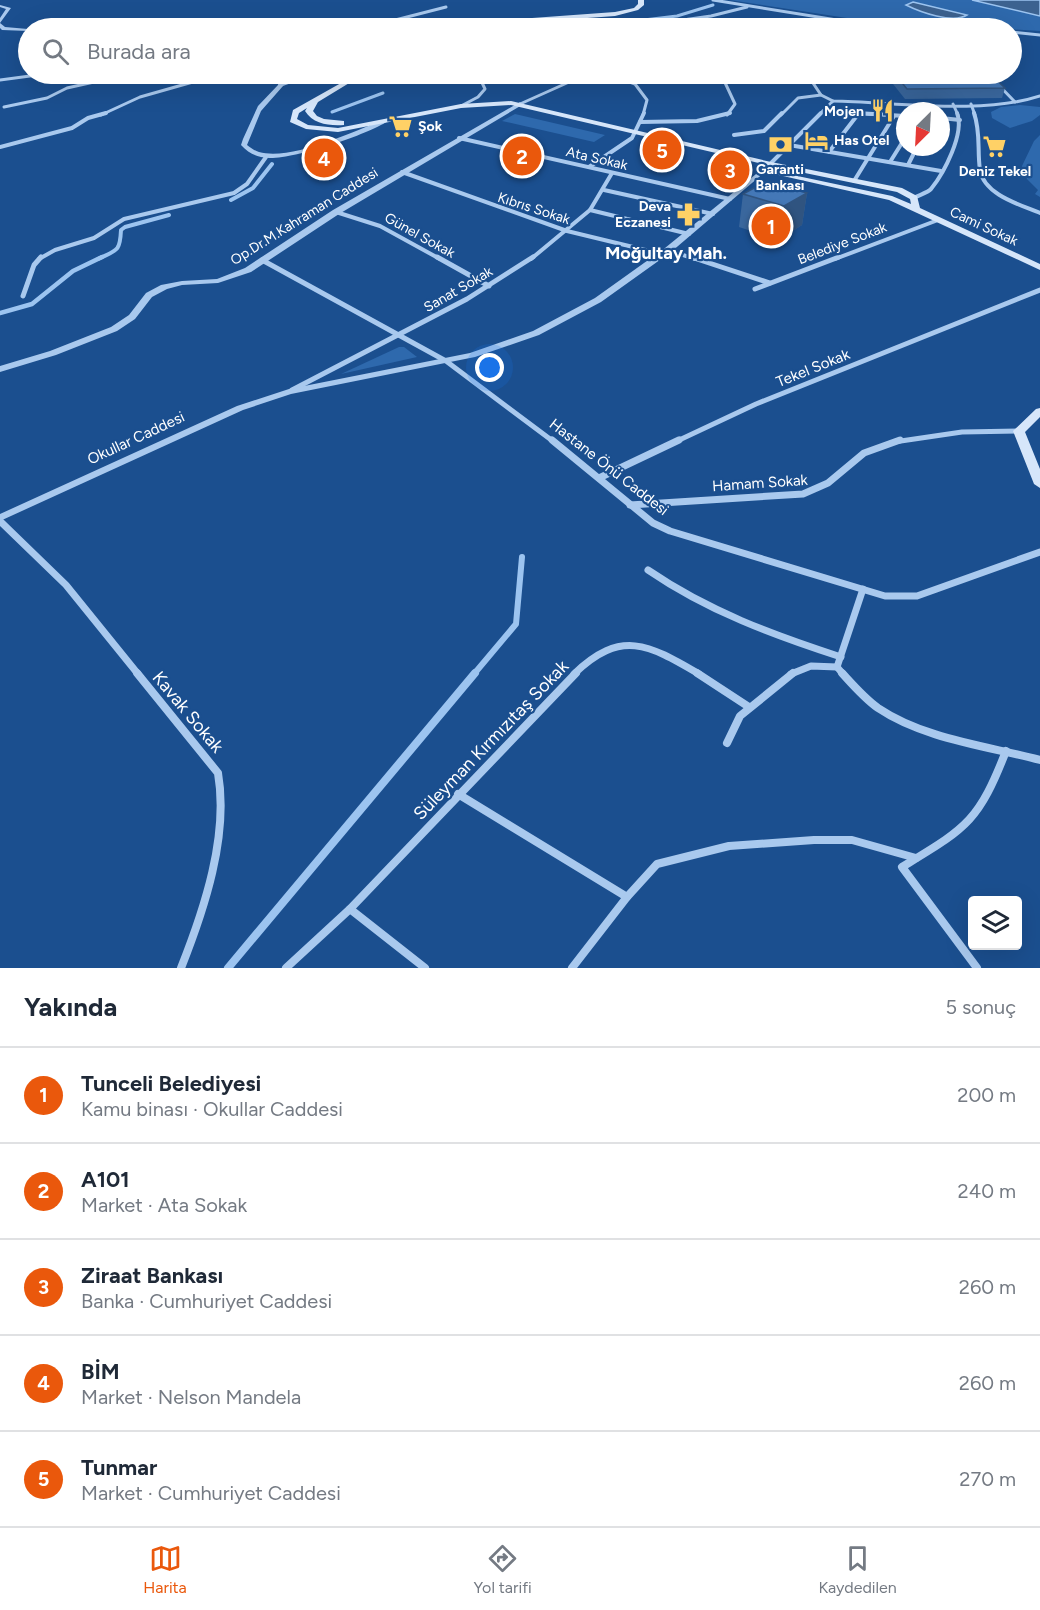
<!DOCTYPE html>
<html lang="tr">
<meta charset="utf-8">
<style>
:root{--surface:#fff;--page:#f6f6f7;--text:#1f2937;--muted:#747a83;--line:#e0e1e3;--accent:#ea580c}
body{margin:0;font-family:Figtree,sans-serif;background:var(--page);color:var(--text)}
.controls{position:absolute;right:18px;bottom:18px;display:grid;overflow:hidden;border-radius:6px;box-shadow:0 6px 24px #0002}
.controls button{width:54px;height:54px;display:grid;place-items:center;padding:0;border:0;border-bottom:2px solid var(--line);background:var(--surface);color:var(--text);font:30px sans-serif}
.compass{position:absolute;left:896px;top:102px;width:54px;height:54px;border-radius:50%;background:var(--surface);box-shadow:0 6px 24px #0002;rotate:204deg}
.you{position:absolute;left:490px;top:368px;width:21px;height:21px;margin:-15px;border:4px solid #fff;border-radius:50%;background:#1a73e8;box-shadow:0 0 0 9px #1a73e833}
.badge{display:grid;place-items:center;width:39px;height:39px;border-radius:50%;background:var(--accent);color:#fff;font-size:20px;font-weight:700}
.pin{position:absolute;translate:-50% -50%;border:3px solid #fff;box-shadow:0 2px 6px #0006}
.list{margin:0;padding:0;list-style:none}
h2{display:flex;justify-content:space-between;align-items:center;height:78px;margin:0;padding:0 24px;font-size:26px}
h2 small{font-size:20px;font-weight:400;color:var(--muted)}
.list li{display:grid;grid-template-columns:39px 1fr auto;gap:18px;align-items:center;box-sizing:border-box;height:96px;padding:0 24px;border-top:2px solid var(--line)}
.list b{display:block;font-size:22px;white-space:nowrap}
.list p{margin:0;font-size:20px;white-space:nowrap;color:var(--muted)}
.list em{font-size:20px;font-style:normal;color:var(--muted)}
.icon{flex:none;width:33px;height:33px;fill:none;stroke:currentColor;stroke-width:2;stroke-linecap:round;stroke-linejoin:round}
.map{position:relative;flex:none;width:1040px;height:968px;overflow:hidden}
.search{position:absolute;background:var(--surface);box-shadow:0 6px 24px #0002;left:18px;right:18px;top:18px;height:66px;display:flex;align-items:center;gap:15px;box-sizing:border-box;padding:0 21px;border-radius:33px;color:var(--muted);font-size:22px}
.sheet{height:558px;background:var(--surface)}
nav{display:flex;justify-content:space-around;align-items:center;box-sizing:border-box;height:84px;border-top:2px solid var(--line);background:var(--surface);font-size:16px;color:var(--muted)}
nav a{display:grid;justify-items:center;gap:3px}
nav .on{color:var(--accent)}
.map>svg:first-child{display:block}
</style>
<div class="map">
<svg width="1040" height="968" viewBox="0 0 1040 968">
<rect width="100%" height="100%" fill="#1b4f8f"/>
<g fill="#2e69ad">
<path d="M 730,0 L 972,0 L 1040,16 L 1040,31 L 860,20 Z"/>
<path d="M 1020,105 L 1040,107 L 1040,115 L 1032,121 L 1010,128 L 992,118 L 991,112 L 1001,107 Z"/>
<path d="M 515,114 L 605,135 L 594,142 L 502,121 Z"/>
<path d="M 1040,135 L 1040,197 L 1035,194 L 1038,190 L 1027,179 L 1022,166 L 1034,141 Z"/>
<path d="M 399,347 L 404,347 L 417,357 L 341,374 Z"/>
</g>
<g fill="#3c6290" stroke="#9cc4f0" stroke-width="1.5">
<path d="M 972,0 L 1040,0 L 1040,16 Z"/>
<path d="M 913,2 L 967,15 C 953,24 920,12 906,5 Z"/>
</g>
<g fill="none" stroke-linecap="round" stroke-linejoin="round">
<g stroke="#9cc4f0" stroke-width="3">
<path d="M 578,28 L 677,16 L 713,5"/>
<path d="M 332,112 L 383,93"/>
</g>
<g stroke="#9cc4f0" stroke-width="4">
<path d="M 231,200 L 253,188 L 272,164"/>
<path d="M 98,259 C 117,250 120,252 121,230 L 125,227 L 169,215"/>
</g>
<path stroke="#9cc4f0" stroke-width="4.5" d="M 0,313 L 32,304 L 73,271 L 102,257"/>
<path stroke="#9cc4f0" stroke-width="6" d="M 474,674 L 516,624 L 522,557"/>
<path stroke="#9cc4f0" stroke-width="8" d="M 228,968 L 475,673"/>
<g stroke="#a9c9ee" stroke-width="3">
<path d="M 713,0 L 843,21 L 949,28"/>
<path d="M 364,28 L 446,7"/>
<path d="M 627,28 L 711,16 L 747,7"/>
<path d="M 1012,32 L 1040,35"/>
<path d="M 608,74 L 635,84 L 647,100 L 643,115"/>
<path d="M 721,74 L 735,104 L 727,115"/>
<path d="M 807,74 L 821,95 L 833,101 C 895,102 982,115 1040,96"/>
<path d="M 988,74 L 1015,102"/>
<path d="M 0,80 L 45,74"/>
<path d="M 281,85 L 295,80 L 300,74"/>
<path d="M 520,104 L 587,74"/>
<path d="M 953,104 L 958,115"/>
<path d="M 971,104 L 975,115"/>
<path d="M 461,106 L 478,97 L 485,89 L 478,74"/>
<path d="M 4,107 L 47,98 L 67,88 L 130,74"/>
<path d="M 823,111 L 881,115"/>
<path d="M 101,115 L 140,97 L 221,74"/>
<path d="M 781,115 L 798,98 L 821,95"/>
<path d="M 819,115 L 833,101"/>
</g>
<g stroke="#a9c9ee" stroke-width="4">
<path d="M 857,113 L 905,116"/>
<path d="M 974,113 C 981,133 977,150 980,170 C 984,195 1021,205 1040,213"/>
<path d="M 941,118 L 960,120"/>
<path d="M 640,122 L 697,121 L 730,113"/>
<path d="M 734,135 L 764,131 L 782,113"/>
<path d="M 459,138 L 730,199"/>
<path d="M 789,145 L 941,171"/>
<path d="M 0,147 L 72,128 L 88,118 L 106,113"/>
<path d="M 829,152 L 859,113"/>
<path d="M 890,162 L 905,138"/>
<path d="M 908,165 L 917,147"/>
<path d="M 589,167 L 632,138 L 644,113"/>
<path d="M 763,171 L 821,113"/>
<path d="M 402,172 L 567,231 L 662,254"/>
<path d="M 854,181 L 894,116"/>
<path d="M 604,190 L 713,214"/>
<path d="M 914,198 C 919,195 927,193 931,189 C 944,173 965,133 957,113"/>
<path d="M 590,210 L 689,234"/>
<path d="M 336,212 L 380,226 L 440,259"/>
<path d="M 668,250 L 695,259"/>
<path d="M 39,259 L 55,250 L 94,238 L 124,219 L 234,193 L 247,184 L 266,157"/>
<path d="M 531,259 L 590,210 L 612,173"/>
<path d="M 835,259 L 938,220"/>
</g>
<g stroke="#a9c9ee" stroke-width="5">
<path d="M 437,257 L 489,286"/>
<path d="M 691,257 L 770,283"/>
<path d="M 262,260 L 446,361 L 554,442"/>
<path d="M 755,289 L 839,257"/>
<path d="M 23,296 L 34,265 L 41,257"/>
<path d="M 292,390 L 467,299 L 533,257"/>
<path d="M 675,442 L 756,404 L 1040,290"/>
<path d="M 894,442 L 962,432 L 1019,431"/>
</g>
<g stroke="#a9c9ee" stroke-width="7">
<path d="M 552,440 L 653,523 L 670,531 L 885,596 L 917,596 L 1040,552"/>
<path d="M 599,478 L 679,440"/>
<path d="M 630,505 L 803,494 L 828,483 L 864,453 L 900,440"/>
<path d="M 0,521 L 66,585 L 138,674"/>
<path d="M 648,570 C 708,611 773,635 841,657"/>
<path d="M 574,674 C 621,629 648,644 699,674"/>
<path d="M 791,674 L 811,666 L 837,667"/>
<path d="M 843,674 L 837,667 L 863,589"/>
</g>
<g stroke="#a9c9ee" stroke-width="8">
<path d="M 137,673 L 218,773 C 229,836 204,910 181,968"/>
<path d="M 697,673 L 749,707"/>
<path d="M 842,673 C 853,685 864,698 878,708 C 924,739 987,746 1040,760"/>
<path d="M 727,743 L 740,716 L 793,673"/>
<path d="M 458,794 L 627,897"/>
<path d="M 350,909 L 425,968"/>
<path d="M 286,968 L 350,909 L 576,673"/>
<path d="M 572,968 L 627,897 L 657,864 L 729,846 L 814,840 L 852,840 L 916,858"/>
<path d="M 977,968 L 902,867 C 966,828 978,823 1006,751"/>
</g>
<g fill="#a9c9ee" fill-rule="evenodd">
<path d="M 0,5 L 11,8 L 0,23 L 5,27 L 28,29 L 28,31 L 2,30 L 0,28 L 0,18 L 6,9 L 0,7 Z"/>
<path d="M 78,26 L 93,28 L 76,28 Z"/>
<path d="M 280,74 L 286,74 L 283,86 L 261,111 L 247,145 C 251,148 255,151 259,152 C 291,161 352,132 383,120 L 388,121 C 367,135 294,159 269,158 C 257,157 249,154 241,145 L 243,139 L 258,106 L 278,85 Z"/>
<path d="M 520,102 L 522,103 L 522,105 L 339,214 L 251,272 L 218,283 L 182,285 L 167,289 L 152,297 L 135,319 L 117,331 L 56,355 L 0,372 L 0,366 L 50,351 L 111,327 L 129,315 L 146,293 L 161,285 L 182,281 L 217,279 L 245,268 L 333,210 Z"/>
<path d="M 761,170 L 766,171 L 671,252 L 601,302 L 539,335 L 475,357 L 291,394 L 243,410 L 0,521 L 0,514 L 237,406 L 289,389 L 470,353 L 533,331 L 595,298 L 665,248 Z"/>
</g>
<g fill="#d6e6fa" fill-rule="evenodd">
<path d="M 638,0 L 644,0 L 644,5 L 638,10 L 615,16 L 448,28 L 477,22 L 615,12 L 634,8 L 638,4 Z"/>
<path d="M 357,74 L 364,74 L 318,102 L 313,111 L 317,116 L 324,119 L 344,121 L 344,125 C 329,126 313,124 305,111 L 307,108 L 299,113 L 297,119 L 308,125 L 338,128 L 461,104 L 511,101 L 771,162 L 902,188 L 917,196 L 920,208 L 1040,264 L 1040,270 L 889,200 L 756,170 L 760,168 L 892,196 L 911,204 L 910,199 L 897,192 L 771,166 L 511,105 L 461,108 L 338,132 L 306,129 L 290,122 L 293,110 Z"/>
<path d="M 1040,408 L 1040,417 L 1025,432 L 1040,469 L 1040,488 L 1034,484 L 1013,431 L 1036,409 Z"/>
</g>
</g>
<g fill="#3a679d">
<path d="M 885,74 L 990,74 L 1005,88 L 1002,98 L 905,99 Z"/>
<path d="M 807,193 L 802,225 L 779,240 L 739,227 L 743,194 Z"/>
</g>
<path fill="#305480" d="M 807,193 L 802,225 L 779,240 L 784,206 Z"/>
<g fill="#4478b7" stroke="#305480" stroke-width="1.5">
<path d="M 895,74 L 990,74 L 1005,88 L 907,89 Z"/>
<path d="M 767,181 L 807,193 L 784,206 L 743,194 Z"/>
</g>
<defs>
<symbol id="restaurant-bare" viewBox="-9 -9 18 18"><path d="M-5-6h1v4h1v-4h1v4h1v-4h1v5L-1.5 .5V6h-2V.5L-5-1ZM5-6V6H3V1.5H1.5Q1.5-4 5-6Z" fill="#ffd166" stroke="#1b4f8f" stroke-width="2.5" paint-order="stroke"/></symbol>
<symbol id="supermarket-bare" viewBox="-9 -9 18 18"><path d="M-6-5.5h2.5l.6 2H6L4.5 2H-2.5L-4.4-4H-6ZM-1.5 3.2a1.3 1.3 0 1 0 .1 0ZM3 3.2a1.3 1.3 0 1 0 .1 0Z" fill="#ffd166" stroke="#1b4f8f" stroke-width="2.5" paint-order="stroke"/></symbol>
<symbol id="hotel-bare" viewBox="-9 -9 18 18"><path d="M-6-4.5h1.5V1H6V5H4.5V3h-9V5H-6ZM-4 0a1.8 1.8 0 1 1 3.6 0ZM.5 0V-2.5h3Q6-2.5 6 0Z" fill="#ffd166" stroke="#1b4f8f" stroke-width="2.5" paint-order="stroke"/></symbol>
<symbol id="bank-bare" viewBox="-9 -9 18 18"><path d="M-6-4H6V4H-6ZM0-2.3a2.3 2.3 0 1 0 0 4.6a2.3 2.3 0 1 0 0-4.6Z" fill="#ffd166" stroke="#1b4f8f" stroke-width="2.5" paint-order="stroke"/></symbol>
<symbol id="pharmacy-bare" viewBox="-9 -9 18 18"><path d="M-2-6h4v4h4v4h-4v4h-4v-4h-4v-4h4Z" fill="#ffd166" stroke="#1b4f8f" stroke-width="2.5" paint-order="stroke"/></symbol>
</defs>
<g fill-rule="evenodd">
<use href="#restaurant-bare" x="866" y="94" width="33" height="33"/>
<use href="#supermarket-bare" x="384" y="110" width="33" height="33"/>
<use href="#hotel-bare" x="800" y="124" width="33" height="33"/>
<use href="#bank-bare" x="764" y="128" width="33" height="33"/>
<use href="#supermarket-bare" x="978" y="130" width="33" height="33"/>
<use href="#pharmacy-bare" x="672" y="198" width="33" height="33"/>
</g>
<g text-anchor="middle" stroke-width="4.5" stroke-linejoin="round" paint-order="stroke">
<g font-size="14" font-weight="bold" fill="#fff" stroke="#1b4f8f" text-anchor="end">
<text x="864" y="116">Mojen</text>
<text x="418" y="131" text-anchor="start">Şok</text>
<text x="834" y="145" text-anchor="start">Has Otel</text>
<text x="780" y="174" text-anchor="middle">Garanti<tspan x="780" dy="16">Bankası</tspan></text>
<text x="995" y="176" text-anchor="middle">Deniz Tekel</text>
<text x="671" y="211">Deva<tspan x="671" dy="16">Eczanesi</tspan></text>
</g>
<g font-size="14" fill="#fff" stroke="#1b4f8f">
<text transform="translate(597 158) rotate(13)" y="5">Ata Sokak</text>
<text transform="translate(534 208) rotate(18)" y="5">Kıbrıs Sokak</text>
<text transform="translate(304 216) rotate(-32)" y="5">Op.Dr.M.Kahraman Caddesi</text>
<text transform="translate(984 226) rotate(25)" y="5">Cami Sokak</text>
<text transform="translate(420 235) rotate(29)" y="5">Günel Sokak</text>
<text transform="translate(842 243) rotate(-21)" y="5">Belediye Sokak</text>
<text transform="translate(458 289) rotate(-30)" y="5">Sanat Sokak</text>
</g>
<g font-size="15" fill="#fff" stroke="#1b4f8f">
<text transform="translate(813 368) rotate(-22)" y="5">Tekel Sokak</text>
<text transform="translate(136 438) rotate(-25)" y="5">Okullar Caddesi</text>
<text transform="translate(609 467) rotate(38)" y="5">Hastane Önü Caddesi</text>
<text transform="translate(760 483) rotate(-4)" y="5">Hamam Sokak</text>
</g>
<g font-size="18" font-weight="bold" fill="#fff" stroke="#1b4f8f">
<text x="666" y="259">Moğultay Mah.</text>
</g>
<g font-size="18" fill="#fff" stroke="#1b4f8f">
<text transform="translate(188 712) rotate(50)" y="6">Kavak Sokak</text>
<text transform="translate(491 740) rotate(-46)" y="6">Süleyman Kırmızıtaş Sokak</text>
</g>
</g>
</svg>
<div class="controls">
<button><svg class="icon" aria-label="layers" viewBox="0 0 24 24"><path d="M12 4l9 5-9 5-9-5zM3 14l9 5 9-5"/></svg></button>
</div>
<svg class="compass" viewBox="-18 -18 36 36"><path d="M0-13l5 13h-10z" fill="#e53935"/><path d="M0 13l5-13h-10z" fill="#747a83"/></svg>
<div class="you"></div>
<div class="pin badge" style="left:771px;top:226px">1</div>
<div class="pin badge" style="left:522px;top:156px">2</div>
<div class="pin badge" style="left:730px;top:170px">3</div>
<div class="pin badge" style="left:324px;top:158px">4</div>
<div class="pin badge" style="left:662px;top:150px">5</div>
<div class="search"><svg class="icon" aria-label="search" viewBox="0 0 24 24"><circle cx="10" cy="10" r="6"/><path d="M15 15l6 6"/></svg>Burada ara</div>
</div>
<section class="sheet">
<h2>Yakında<small>5 sonuç</small></h2>
<ul class="list">
<li><span class="badge">1</span><div><b>Tunceli Belediyesi</b><p>Kamu binası · Okullar Caddesi</p></div><em>200 m</em></li>
<li><span class="badge">2</span><div><b>A101</b><p>Market · Ata Sokak</p></div><em>240 m</em></li>
<li><span class="badge">3</span><div><b>Ziraat Bankası</b><p>Banka · Cumhuriyet Caddesi</p></div><em>260 m</em></li>
<li><span class="badge">4</span><div><b>BİM</b><p>Market · Nelson Mandela</p></div><em>260 m</em></li>
<li><span class="badge">5</span><div><b>Tunmar</b><p>Market · Cumhuriyet Caddesi</p></div><em>270 m</em></li>
</ul>
</section>
<nav>
<a class="on"><svg class="icon" aria-label="map" viewBox="0 0 24 24"><path d="M3 6l6-2 6 2 6-2v14l-6 2-6-2-6 2zM9 4v14M15 6v14"/></svg>Harita</a>
<a><svg class="icon" aria-label="directions" viewBox="0 0 24 24"><path d="M12 3l9 9-9 9-9-9zM9 14v-3h6M13 9l2 2-2 2"/></svg>Yol tarifi</a>
<a><svg class="icon" aria-label="saved" viewBox="0 0 24 24"><path d="M7 4h10v16l-5-4-5 4z"/></svg>Kaydedilen</a>
</nav>
